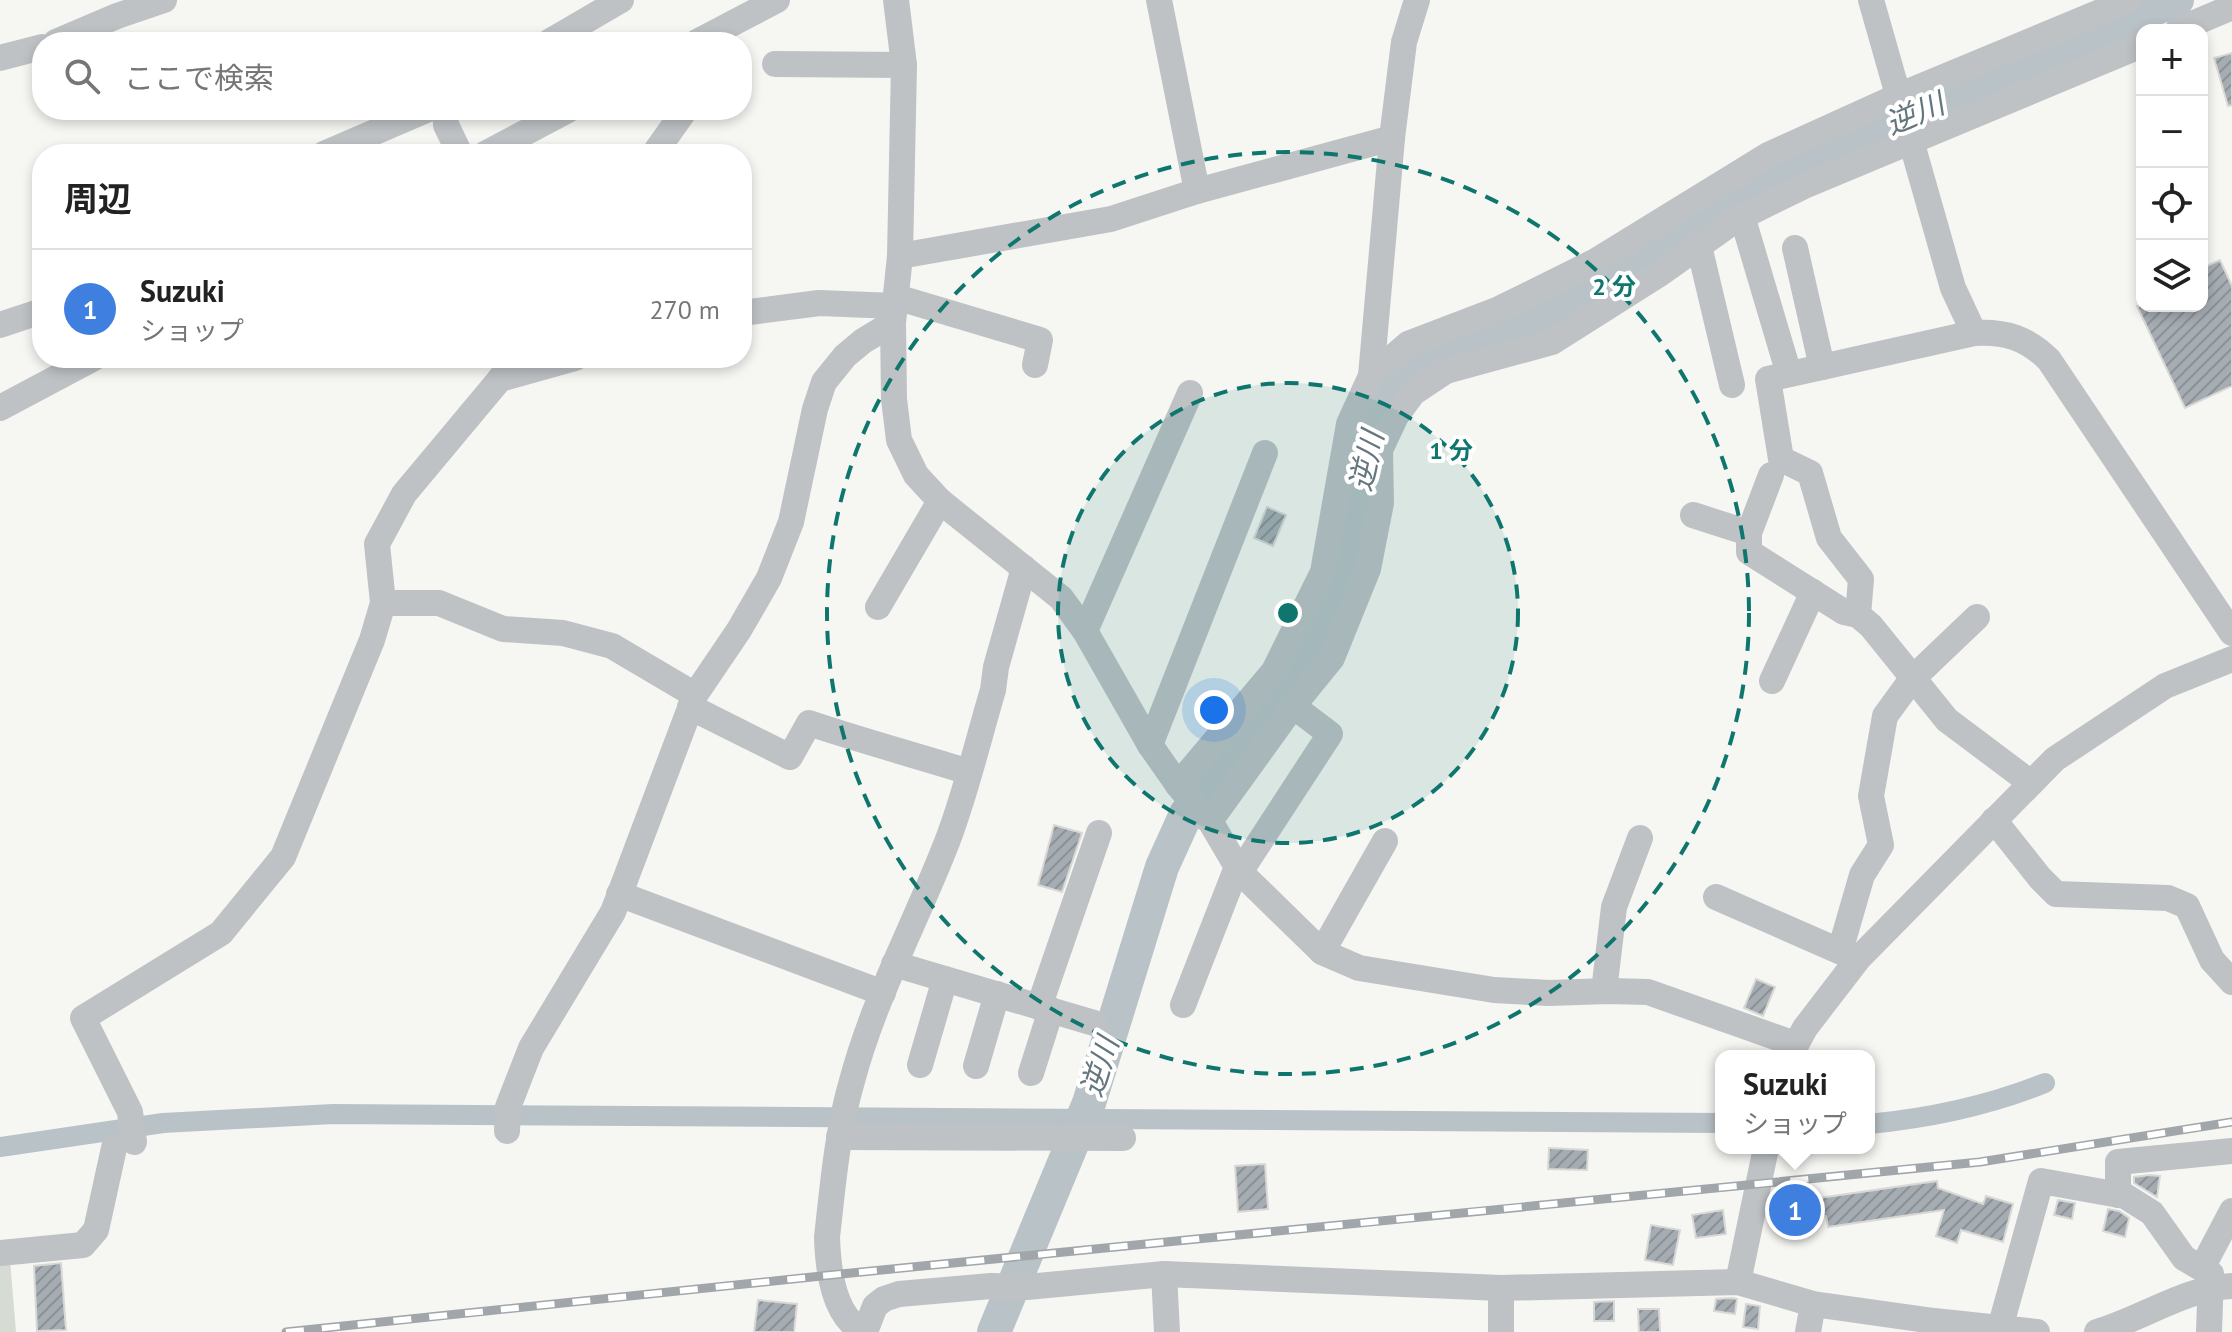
<!DOCTYPE html>
<html lang="ja">
<meta charset="utf-8">
<style>
:root{--surface:#fff;--page:#f6f6f6;--text:#222;--muted:#767676;--line:#e0e0e0;--accent:#1a73e8}
body{margin:0;font-family:"PT Sans","Noto Sans JP",sans-serif;background:var(--page);color:var(--text)}
.controls{position:absolute;right:24px;top:24px;display:grid;overflow:hidden;border-radius:16px;box-shadow:0 4px 12px #0003}
.controls button{width:72px;height:72px;display:grid;place-items:center;padding:0;border:0;border-bottom:2px solid var(--line);background:var(--surface);color:var(--text);font:40px sans-serif}
.you{position:absolute;left:1214px;top:710px;width:28px;height:28px;margin:-20px;border:6px solid #fff;border-radius:50%;background:#1a73e8;box-shadow:0 0 0 12px #1a73e833}
.badge{display:grid;place-items:center;width:52px;height:52px;border-radius:50%;background:var(--accent);color:#fff;font-size:26px;font-weight:700}
.pin{position:absolute;translate:-50% -50%;border:4px solid #fff;box-shadow:0 2px 8px #0006}
.popup{position:absolute;left:1715px;top:1050px;width:160px;height:104px;box-sizing:border-box;display:grid;place-content:center;border-radius:16px;background:var(--surface);filter:drop-shadow(0 2px 6px #0005);font-size:26px;white-space:nowrap;color:var(--muted)}
.popup b{font-size:30px;color:var(--text)}
.popup::after{content:'';position:absolute;left:50%;top:100%;margin-left:-16px;border:16px solid transparent;border-top-color:var(--surface)}
.list{margin:0;padding:0;list-style:none}
h2{display:flex;justify-content:space-between;align-items:center;height:104px;margin:0;padding:0 32px;font-size:34px}
h2 small{font-size:26px;font-weight:400;color:var(--muted)}
.list li{display:grid;grid-template-columns:52px 1fr auto;gap:24px;align-items:center;box-sizing:border-box;height:120px;padding:0 32px;border-top:2px solid var(--line)}
.list b{display:block;font-size:30px;white-space:nowrap}
.list p{margin:0;font-size:26px;white-space:nowrap;color:var(--muted)}
.list em{font-size:26px;font-style:normal;color:var(--muted)}
.icon{flex:none;width:44px;height:44px;fill:none;stroke:currentColor;stroke-width:2;stroke-linecap:round;stroke-linejoin:round}
.map{position:relative;flex:none;width:2232px;height:1332px;overflow:hidden}
.search{position:absolute;background:var(--surface);box-shadow:0 4px 12px #0003;left:32px;top:32px;width:720px;height:88px;display:flex;align-items:center;gap:20px;box-sizing:border-box;padding:0 28px;border-radius:32px;color:var(--muted);font-size:30px}
.panel{position:absolute;background:var(--surface);box-shadow:0 4px 12px #0003;left:32px;top:144px;width:720px;height:224px;border-radius:32px}
.map>svg:first-child{display:block}
</style>
<div class="map">
<svg width="2232" height="1332" viewBox="0 0 2232 1332">
<defs>
<pattern id="building-hatch" width="6" height="6" patternUnits="userSpaceOnUse" patternTransform="scale(2)"><rect width="6" height="6" fill="#a6adb2"/><path d="M-1 1l2-2M0 6l6-6M5 7l2-2" fill="none" stroke="#8b9196"/></pattern>
</defs>
<rect width="100%" height="100%" fill="#f6f6f3"/>
<path fill="#d6dbd3" d="M 10,1260 L 16,1332 L 0,1332 L 0,1261 Z"/>
<g fill="none" stroke-linecap="round" stroke-linejoin="round">
<g stroke="#b9c2c7" stroke-width="20">
<path d="M 1869,1124 C 1931,1118 1988,1106 2045,1083"/>
<path d="M 0,1147 L 163,1123 L 333,1114 L 1721,1123"/>
</g>
<path stroke="#b9c2c7" stroke-width="34" d="M 994,1332 L 1089,1103 L 1162,867 L 1186,814 L 1311,649 L 1347,565 L 1358,493 L 1369,437 L 1385,397 L 1404,375 L 1429,356 L 1514,328 L 1596,286 L 1796,165 L 2108,27 L 2177,0"/>
</g>
<g fill="url(#building-hatch)" stroke="#d8d8d6" stroke-width="2">
<path d="M 2232,53 L 2232,105 L 2228,106 L 2214,58 Z"/>
<path d="M 2220,260 L 2232,286 L 2232,386 L 2185,408 L 2137,306 L 2202,306 L 2202,268 Z"/>
<path d="M 1267,507 L 1286,515 L 1273,546 L 1254,538 Z"/>
<path d="M 1054,825 L 1082,833 L 1062,892 L 1038,885 Z"/>
<path d="M 1756,979 L 1775,987 L 1763,1016 L 1744,1008 Z"/>
<path d="M 1549,1148 L 1588,1150 L 1587,1170 L 1548,1169 Z"/>
<path d="M 1265,1164 L 1268,1209 L 1238,1212 L 1235,1166 Z"/>
<path d="M 2150,1175 L 2160,1176 L 2157,1197 L 2134,1183 L 2134,1177 Z"/>
<path d="M 1937,1181 L 1938,1188 L 1983,1204 L 1986,1196 L 2013,1204 L 2003,1242 L 1961,1230 L 1957,1243 L 1936,1236 L 1944,1210 L 1828,1227 L 1826,1216 L 1783,1220 L 1781,1199 L 1819,1196 L 1819,1198 Z"/>
<path d="M 2058,1200 L 2075,1203 L 2072,1219 L 2054,1215 Z"/>
<path d="M 2108,1209 L 2119,1211 L 2129,1218 L 2125,1237 L 2103,1231 Z"/>
<path d="M 1723,1210 L 1726,1234 L 1696,1238 L 1692,1215 Z"/>
<path d="M 1651,1225 L 1680,1230 L 1673,1265 L 1645,1260 Z"/>
<path d="M 61,1263 L 66,1330 L 37,1331 L 34,1266 Z"/>
<path d="M 1732,1298 L 1737,1299 L 1735,1314 L 1714,1311 L 1716,1299 Z"/>
<path d="M 758,1300 L 797,1304 L 794,1332 L 754,1332 Z"/>
<path d="M 1614,1301 L 1614,1321 L 1594,1321 L 1594,1302 Z"/>
<path d="M 1746,1304 L 1760,1306 L 1758,1329 L 1743,1327 Z"/>
<path d="M 1638,1309 L 1659,1309 L 1660,1332 L 1639,1332 Z"/>
</g>
<g fill="none" stroke-linecap="round" stroke-linejoin="round">
<g stroke="#bec2c5" stroke-width="26">
<path d="M 896,0 L 904,65 L 900,256 L 893,323 L 894,399 L 899,440 L 916,475 L 940,501 L 1061,598 L 1085,631 L 1150,745 L 1178,785 L 1204,817 L 1210,821 L 1240,872 L 1322,952 L 1359,968 L 1494,990 L 1549,993 L 1609,991 L 1648,992 L 1795,1044"/>
<path d="M 1159,0 L 1197,191"/>
<path d="M 1871,0 L 1953,288 L 1974,333 C 2005,331 2027,338 2049,360 L 2232,633"/>
<path d="M 2178,30 L 2232,7"/>
<path d="M 56,42 L 117,16 L 164,0"/>
<path d="M 549,42 L 621,0"/>
<path d="M 697,42 L 777,0"/>
<path d="M 0,58 L 42,47"/>
<path d="M 775,64 L 904,65"/>
<path d="M 445,110 L 446,125 L 460,154"/>
<path d="M 324,154 L 426,110"/>
<path d="M 485,154 L 568,110"/>
<path d="M 654,154 L 685,110"/>
<path d="M 1742,216 L 1789,374"/>
<path d="M 1699,246 L 1732,385"/>
<path d="M 1795,248 L 1822,367 L 1974,333"/>
<path d="M 900,256 L 1111,219 L 1197,191 L 1392,138"/>
<path d="M 896,297 L 1040,340 L 1035,365"/>
<path d="M 742,313 L 819,303 L 895,306"/>
<path d="M 0,325 L 42,311"/>
<path d="M 515,358 L 500,379 L 575,358"/>
<path d="M 1822,367 L 1768,379 L 1781,459 L 1810,473 L 1829,538 L 1861,579 L 1858,615"/>
<path d="M 1371,376 L 1392,138 L 1404,42 L 1417,0"/>
<path d="M 0,408 L 94,358"/>
<path d="M 1693,515 L 1749,533 L 1771,475"/>
<path d="M 1749,533 L 1749,552 L 1844,612 L 1858,615 L 1871,626 L 1947,720 L 2031,783"/>
<path d="M 383,603 L 439,603 L 503,629 L 563,633 L 612,646 L 695,695"/>
<path d="M 878,607 L 940,501"/>
<path d="M 1085,631 L 1190,393"/>
<path d="M 1772,681 L 1813,592"/>
<path d="M 690,707 L 790,757 L 809,723 C 862,741 915,755 969,772"/>
<path d="M 1150,745 L 1265,453"/>
<path d="M 1178,785 L 1274,671 L 1323,572 L 1349,424 L 1371,376 L 1408,344 L 1497,310 L 1594,262 L 1768,155 L 1898,96 L 2129,0"/>
<path d="M 1994,820 L 2040,878 L 2056,894 L 2168,898 L 2187,906 L 2212,960 L 2232,982"/>
<path d="M 1210,821 L 1293,706 L 1332,658 L 1368,569 L 1381,503 L 1380,450 L 1396,416 L 1413,393 L 1446,371 L 1552,342 L 1661,273 L 1737,219 L 1804,186 L 2142,45"/>
<path d="M 1240,872 L 1330,734 L 1293,706"/>
<path d="M 619,894 L 883,993"/>
<path d="M 1716,897 L 1855,958"/>
<path d="M 1840,951 L 1862,875 L 1881,845 L 1871,796 L 1885,716 L 1912,679 L 1977,617"/>
<path d="M 1322,952 L 1385,841"/>
<path d="M 894,964 L 1094,1023"/>
<path d="M 1604,991 L 1614,907 L 1640,838"/>
<path d="M 1183,1005 L 1237,867"/>
<path d="M 1039,1007 L 1099,833"/>
<path d="M 1790,1056 L 1805,1028 L 1858,959 L 2055,759 L 2165,686 L 2232,659"/>
<path d="M 920,1065 L 945,979"/>
<path d="M 976,1066 L 997,994"/>
<path d="M 1031,1073 L 1051,1010"/>
<path d="M 507,1131 L 508,1107 L 531,1048 L 613,912 L 695,695 L 739,630 L 769,578 L 791,522 L 815,409 L 824,382 L 845,356 L 863,341 L 893,323"/>
<path d="M 839,1137 L 1123,1138"/>
<path d="M 134,1142 L 130,1112 L 83,1018 L 221,933 L 283,857 L 372,640 L 383,603 L 377,544 L 404,494 L 500,379"/>
<path d="M 2118,1195 L 2118,1162 L 2232,1151"/>
<path d="M 0,1253 L 83,1245 L 96,1230 L 114,1148"/>
<path d="M 2202,1268 L 2232,1211"/>
<path d="M 1164,1274 L 1167,1332"/>
<path d="M 1738,1282 L 1766,1148"/>
<path d="M 2000,1328 L 2041,1181 L 2125,1196 L 2152,1213 L 2184,1258 L 2211,1274 L 2209,1332"/>
<path d="M 865,1332 L 875,1306 L 884,1299 L 899,1294 L 991,1286 L 1027,1287 L 1164,1274 L 1501,1288 L 1738,1282 L 1813,1304 L 1934,1321 L 2037,1332"/>
<path d="M 865,1332 C 833,1318 828,1269 827,1237 C 833,1185 837,1132 852,1081 C 874,998 916,922 947,842 C 966,793 978,740 993,690 L 996,667 L 1024,568"/>
<path d="M 1501,1332 L 1501,1288"/>
<path d="M 1808,1332 L 1813,1304"/>
<path d="M 2097,1332 C 2142,1319 2185,1288 2232,1286"/>
</g>
<defs>
<path id="rail" d="M 286,1332 L 831,1275 L 1980,1162 L 2232,1122"/>
</defs>
<use href="#rail" stroke="#a0a6aa" stroke-width="9"/>
<use href="#rail" stroke="#fff" stroke-width="6" stroke-dasharray="18" stroke-linecap="butt"/>
</g>
<circle cx="1288" cy="613" r="230" fill="#0f766e" fill-opacity=".12"/>
<g fill="none" stroke="#0f766e" stroke-width="4" stroke-dasharray="14 10">
<circle cx="1288" cy="613" r="230"/>
<circle cx="1288" cy="613" r="461"/>
</g>
<g text-anchor="middle" stroke-width="8" stroke-linejoin="round" paint-order="stroke">
<g font-size="30" font-style="italic" fill="#64767e" stroke="#fff">
<text transform="translate(1915 114) rotate(-23)" y="10">逆川</text>
<text transform="translate(1367 461) rotate(-77)" y="10">逆川</text>
<text transform="translate(1100 1067) rotate(-72)" y="10">逆川</text>
</g>
</g>
<circle cx="1288" cy="613" r="12" fill="#0f766e" stroke="#fff" stroke-width="4"/>
<g font-size="24" text-anchor="middle" font-weight="bold" fill="#0f766e" stroke="#fff" stroke-width="8" stroke-linejoin="round" paint-order="stroke">
<text x="1614" y="295">2 分</text>
<text x="1451" y="459">1 分</text>
</g>
</svg>
<div class="controls">
<button>+</button>
<button>−</button>
<button><svg class="icon" aria-label="locate" viewBox="0 0 24 24"><circle cx="12" cy="12" r="6"/><path d="M12 2v4M12 18v4M2 12h4M18 12h4"/></svg></button>
<button><svg class="icon" aria-label="layers" viewBox="0 0 24 24"><path d="M12 4l9 5-9 5-9-5zM3 14l9 5 9-5"/></svg></button>
</div>
<div class="you"></div>
<div class="pin badge" style="left:1795px;top:1210px;background:#3f7fe0">1</div>
<div class="popup"><b>Suzuki</b>ショップ</div>
<div class="search"><svg class="icon" aria-label="search" viewBox="0 0 24 24"><circle cx="10" cy="10" r="6"/><path d="M15 15l6 6"/></svg>ここで検索</div>
<section class="panel">
<h2>周辺<small></small></h2>
<ul class="list">
<li><span class="badge" style="background:#3f7fe0">1</span><div><b>Suzuki</b><p>ショップ</p></div><em>270 m</em></li>
</ul>
</section>
</div>
